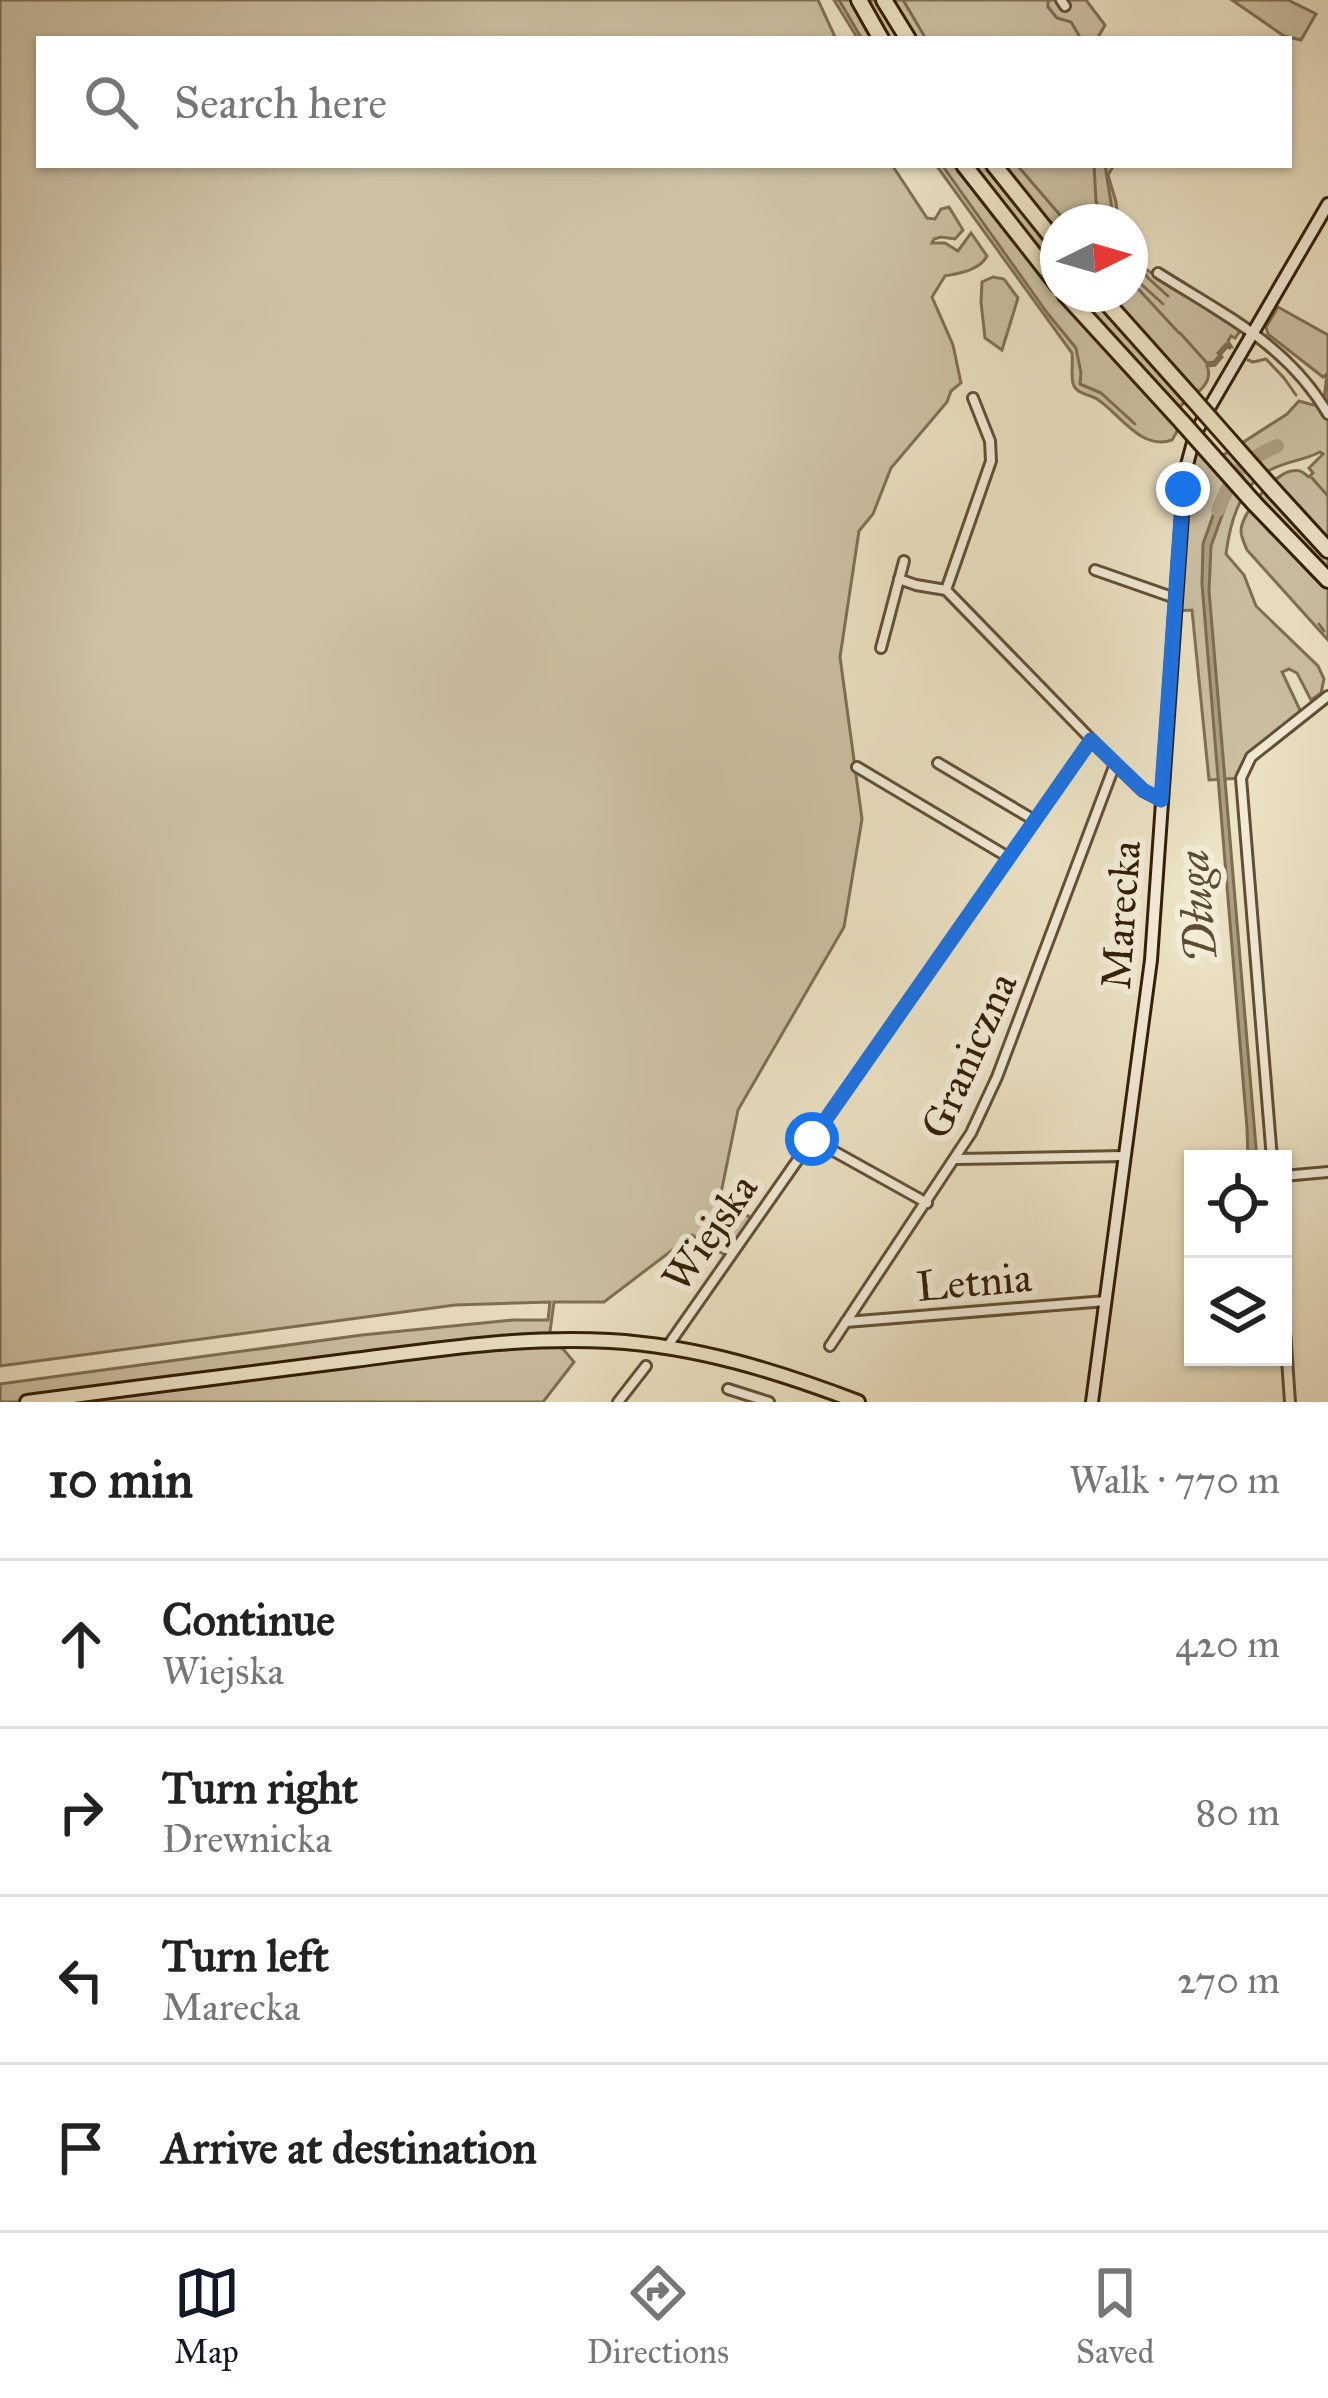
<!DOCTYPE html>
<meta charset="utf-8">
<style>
:root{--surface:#fff;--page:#f6f6f6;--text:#222;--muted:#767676;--line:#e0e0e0;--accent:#111827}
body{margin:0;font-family:"IM FELL Great Primer",serif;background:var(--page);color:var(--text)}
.controls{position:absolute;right:36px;bottom:36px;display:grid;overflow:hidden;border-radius:0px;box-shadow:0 3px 9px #0004}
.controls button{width:108px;height:108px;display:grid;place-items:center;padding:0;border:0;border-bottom:3px solid var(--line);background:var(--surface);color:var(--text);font:60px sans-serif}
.compass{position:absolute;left:1040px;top:204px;width:108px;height:108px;border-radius:50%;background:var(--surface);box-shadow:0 3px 9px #0004;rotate:85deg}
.stop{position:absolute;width:36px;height:36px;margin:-27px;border:9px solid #1a73e8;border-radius:50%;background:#fff}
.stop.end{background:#1a73e8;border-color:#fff;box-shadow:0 3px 12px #0008}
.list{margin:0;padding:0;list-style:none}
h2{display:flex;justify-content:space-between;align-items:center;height:156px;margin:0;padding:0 48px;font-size:51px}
h2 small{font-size:39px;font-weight:400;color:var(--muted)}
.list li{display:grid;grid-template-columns:78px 1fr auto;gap:36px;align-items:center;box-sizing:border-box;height:168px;padding:0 48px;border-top:3px solid var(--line)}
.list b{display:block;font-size:45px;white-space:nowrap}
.list p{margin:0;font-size:39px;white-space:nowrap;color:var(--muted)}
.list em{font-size:39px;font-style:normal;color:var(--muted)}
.icon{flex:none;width:66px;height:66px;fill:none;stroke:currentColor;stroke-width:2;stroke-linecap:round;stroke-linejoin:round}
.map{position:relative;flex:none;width:1328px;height:1402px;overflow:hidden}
.search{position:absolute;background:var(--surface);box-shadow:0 3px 9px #0004;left:36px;right:36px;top:36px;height:132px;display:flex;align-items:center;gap:30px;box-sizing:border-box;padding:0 42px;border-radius:0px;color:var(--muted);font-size:45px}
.sheet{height:828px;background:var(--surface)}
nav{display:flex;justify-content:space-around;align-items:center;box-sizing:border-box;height:168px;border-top:3px solid var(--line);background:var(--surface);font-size:33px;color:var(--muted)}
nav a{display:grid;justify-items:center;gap:6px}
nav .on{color:var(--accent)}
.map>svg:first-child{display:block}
</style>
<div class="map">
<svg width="1328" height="1402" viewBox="0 0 1328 1402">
<rect width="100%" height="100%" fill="#ede4c6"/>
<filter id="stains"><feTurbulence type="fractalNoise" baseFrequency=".00167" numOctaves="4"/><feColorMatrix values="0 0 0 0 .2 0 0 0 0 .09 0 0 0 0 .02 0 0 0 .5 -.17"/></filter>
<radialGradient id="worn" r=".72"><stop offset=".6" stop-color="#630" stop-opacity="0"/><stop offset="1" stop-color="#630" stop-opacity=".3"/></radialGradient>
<g fill="#cdc2a5" stroke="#807054" stroke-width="3">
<path d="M 0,0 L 818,0 L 836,39 L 39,39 L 39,165 L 892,165 L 927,218 L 935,219 L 941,209 L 949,207 L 963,230 L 955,239 L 941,237 L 934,239 L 932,243 L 945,243 L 958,251 L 971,233 L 987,256 C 980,270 960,273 945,276 L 932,297 L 953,345 L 961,383 L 951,391 L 947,402 L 891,468 L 873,514 L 859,531 L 840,657 L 862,819 L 844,927 L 738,1110 L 720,1198 L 751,1218 L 725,1255 L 692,1235 L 604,1302 L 554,1302 L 549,1339 L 564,1350 L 574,1362 L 543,1402 L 0,1402 L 0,1384 L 362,1335 L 513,1320 L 548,1320 L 550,1302 L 455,1305 L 0,1366 Z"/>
<path d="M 834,0 L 1086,0 L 1105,25 L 1097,39 L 858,39 Z"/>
<path d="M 1232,0 L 1288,0 L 1316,14 L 1301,40 L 1284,36 Z"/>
<path d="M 936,165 L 1114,165 L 1108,175 L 1116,202 L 1118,222 L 1058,222 L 1058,294 L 1130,294 L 1130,249 L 1144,268 L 1240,331 L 1235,338 L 1231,336 L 1228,341 L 1231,346 L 1226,344 L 1218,353 L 1222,357 L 1215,365 L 1207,366 C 1215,385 1192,396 1179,407 L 1186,416 L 1172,440 C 1141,451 1120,414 1097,399 C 1089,394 1075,394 1073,383 C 1071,378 1073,360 1072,353 Z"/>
<path d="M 993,277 L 1004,279 L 1018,298 L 1002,350 L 985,338 L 981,302 L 982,282 Z"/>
<path d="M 1278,307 L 1328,335 L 1328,640 L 1247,550 C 1245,545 1241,537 1241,531 C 1241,514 1274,474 1291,471 C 1301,469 1302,472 1309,477 L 1313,473 L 1309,468 L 1323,454 L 1320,452 C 1305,460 1288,461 1272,469 C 1241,483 1230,522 1226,554 L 1244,575 L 1256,606 L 1318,666 L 1324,679 L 1321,693 L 1311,700 L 1297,673 L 1289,669 L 1282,672 L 1300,710 L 1297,719 C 1286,725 1283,729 1274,739 C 1257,757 1254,751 1241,778 L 1209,780 L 1192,610 L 1175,611 L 1190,449 L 1214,461 L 1287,414 L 1299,401 L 1313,405 L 1324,399 L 1327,374 L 1323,377 L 1268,334 L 1266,327 Z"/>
</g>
<path fill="#aea184" stroke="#7d6d51" stroke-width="3" d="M 1221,493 L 1228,499 L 1211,546 L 1209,591 L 1257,1159 L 1248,1159 L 1247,1128 L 1202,584 L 1203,544 Z"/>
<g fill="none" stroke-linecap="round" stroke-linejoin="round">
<g stroke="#7d6d51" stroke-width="3">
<path d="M 839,0 L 862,39"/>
<path d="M 903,0 L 926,39"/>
<path d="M 1048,0 L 1048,7 L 1057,18 L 1071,22 L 1081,39"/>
<path d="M 942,165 L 1048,314 L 1076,348 L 1081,373 L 1080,384 L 1101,393 L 1135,424"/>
<path d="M 1017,165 L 1066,222"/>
<path d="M 1094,165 L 1096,201 L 1103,222"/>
<path d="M 1105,165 L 1114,222"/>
<path d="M 1130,252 L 1148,278 L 1168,296"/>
<path d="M 1130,280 L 1179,333"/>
<path d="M 1137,286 L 1141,284 L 1163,304"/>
<path d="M 1180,333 L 1207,363 L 1214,362 L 1227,347 L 1230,348"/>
<path d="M 1248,360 L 1253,362 L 1266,359 L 1284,378 L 1296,395"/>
<path d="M 1312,478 L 1328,496"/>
<path d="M 1319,624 L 1324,631"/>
</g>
<path stroke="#aea184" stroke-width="14" d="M 1218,510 C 1232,475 1241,461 1277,446"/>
<defs>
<g id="street">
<path d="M 1061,0 L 1065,6"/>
<path d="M 1158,273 C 1224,315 1287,344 1328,414"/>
<path d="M 1095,570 L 1175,598"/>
<path d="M 899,579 L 916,585 L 946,590 L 1115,764 L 1143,791 L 1161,800"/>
<path d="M 946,590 L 991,461 L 990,441 L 973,398"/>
<path d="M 881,648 L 904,561"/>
<path d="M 938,763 L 1034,820"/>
<path d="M 857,767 L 1008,857"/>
<path d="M 812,1139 L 927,1203"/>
<path d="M 957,1159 L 1125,1156"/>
<path d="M 1272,1159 L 1241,778 L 1251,757 L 1328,696"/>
<path d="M 1283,1176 L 1328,1172"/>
<path d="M 1283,1302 L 1290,1402"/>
<path d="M 846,1322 L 1106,1301"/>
<path d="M 830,1346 L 971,1133 L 997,1077 L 1115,764"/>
<path d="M 667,1347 L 1091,740"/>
<path d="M 728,1389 L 769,1402"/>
<path d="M 618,1402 L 646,1366"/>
</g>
<path id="secondary" d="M 1092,1402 L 1151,960 L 1185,472 L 1195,435 L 1205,415 L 1328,204"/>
<path id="primary" d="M 27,1402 C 136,1388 245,1373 354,1360 C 439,1349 524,1336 610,1341 C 696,1346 777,1371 858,1402"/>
<g id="highway">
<path d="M 859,0 L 881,39"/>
<path d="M 884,0 L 908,39"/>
<path d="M 964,165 L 1058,285"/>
<path d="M 994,165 L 1058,245"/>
<path d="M 1065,294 L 1182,422"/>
<path d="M 1099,294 L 1191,397"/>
<path d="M 1274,491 L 1328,550"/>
<path d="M 1254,503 L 1328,580"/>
</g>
</defs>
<use href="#street" stroke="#625034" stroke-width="14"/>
<use href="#secondary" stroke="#331e04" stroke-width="16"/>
<use href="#primary" stroke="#331e04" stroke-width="18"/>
<use href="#highway" stroke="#331e04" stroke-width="20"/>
<use href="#street" stroke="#f3edda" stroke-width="8"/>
<use href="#secondary" stroke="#f3edda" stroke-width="10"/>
<use href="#primary" stroke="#ede4c6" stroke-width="12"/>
<use href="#highway" stroke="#ede4c6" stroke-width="14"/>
<defs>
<g id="highway-bridge">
<path d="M 1191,397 L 1274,491"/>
<path d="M 1182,422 L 1254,503"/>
</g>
</defs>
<use href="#highway-bridge" stroke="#331e04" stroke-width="20" stroke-linecap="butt"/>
<use href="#highway-bridge" stroke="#ede4c6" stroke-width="14"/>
</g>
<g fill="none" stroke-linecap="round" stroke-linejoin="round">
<path stroke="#1a73e8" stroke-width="15" d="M 812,1139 L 1091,740 L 1143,790 L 1161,800 L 1183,489"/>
</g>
<g text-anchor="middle" stroke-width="12" stroke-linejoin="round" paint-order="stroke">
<g font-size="42" fill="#331e04" stroke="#f3edda">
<text transform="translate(1120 915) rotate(-86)" y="15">Marecka</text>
<text transform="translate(968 1055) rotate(-66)" y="15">Graniczna</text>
<text transform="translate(709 1232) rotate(-55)" y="15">Wiejska</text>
<text transform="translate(974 1281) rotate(-5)" y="15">Letnia</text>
</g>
<g font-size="45" font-style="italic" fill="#5e4c31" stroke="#f3edda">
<text transform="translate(1196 906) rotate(-95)" y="16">Długa</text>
</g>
</g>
<rect width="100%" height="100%" filter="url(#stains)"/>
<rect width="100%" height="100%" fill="url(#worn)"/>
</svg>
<div class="controls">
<button><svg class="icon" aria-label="locate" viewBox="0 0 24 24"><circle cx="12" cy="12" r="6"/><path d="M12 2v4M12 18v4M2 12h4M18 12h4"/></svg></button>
<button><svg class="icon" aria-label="layers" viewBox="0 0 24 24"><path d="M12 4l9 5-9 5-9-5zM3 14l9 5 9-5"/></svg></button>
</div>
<svg class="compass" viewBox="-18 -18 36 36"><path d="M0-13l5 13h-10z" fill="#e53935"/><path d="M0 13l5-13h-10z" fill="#767676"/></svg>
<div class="stop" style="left:812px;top:1139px"></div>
<div class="stop end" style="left:1183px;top:489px"></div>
<div class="search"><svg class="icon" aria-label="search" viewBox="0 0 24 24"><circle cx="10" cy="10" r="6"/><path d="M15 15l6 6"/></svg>Search here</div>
</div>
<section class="sheet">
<h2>10 min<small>Walk · 770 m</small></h2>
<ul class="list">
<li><svg class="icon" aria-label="ahead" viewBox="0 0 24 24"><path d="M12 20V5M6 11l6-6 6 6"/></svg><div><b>Continue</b><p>Wiejska</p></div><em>420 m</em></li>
<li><svg class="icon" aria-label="right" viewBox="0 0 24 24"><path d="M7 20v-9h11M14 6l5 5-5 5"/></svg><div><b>Turn right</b><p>Drewnicka</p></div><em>80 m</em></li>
<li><svg class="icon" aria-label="left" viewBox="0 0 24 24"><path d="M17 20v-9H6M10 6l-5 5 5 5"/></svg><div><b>Turn left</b><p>Marecka</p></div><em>270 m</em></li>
<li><svg class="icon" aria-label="arrive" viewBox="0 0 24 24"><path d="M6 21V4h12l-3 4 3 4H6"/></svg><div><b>Arrive at destination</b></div></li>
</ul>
</section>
<nav>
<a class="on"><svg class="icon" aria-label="map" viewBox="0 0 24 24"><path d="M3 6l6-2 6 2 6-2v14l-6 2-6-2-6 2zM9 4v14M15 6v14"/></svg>Map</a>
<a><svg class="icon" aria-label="directions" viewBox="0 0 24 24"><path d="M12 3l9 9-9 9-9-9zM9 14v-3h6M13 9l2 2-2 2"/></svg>Directions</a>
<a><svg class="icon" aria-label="saved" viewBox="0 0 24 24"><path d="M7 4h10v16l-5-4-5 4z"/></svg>Saved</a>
</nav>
